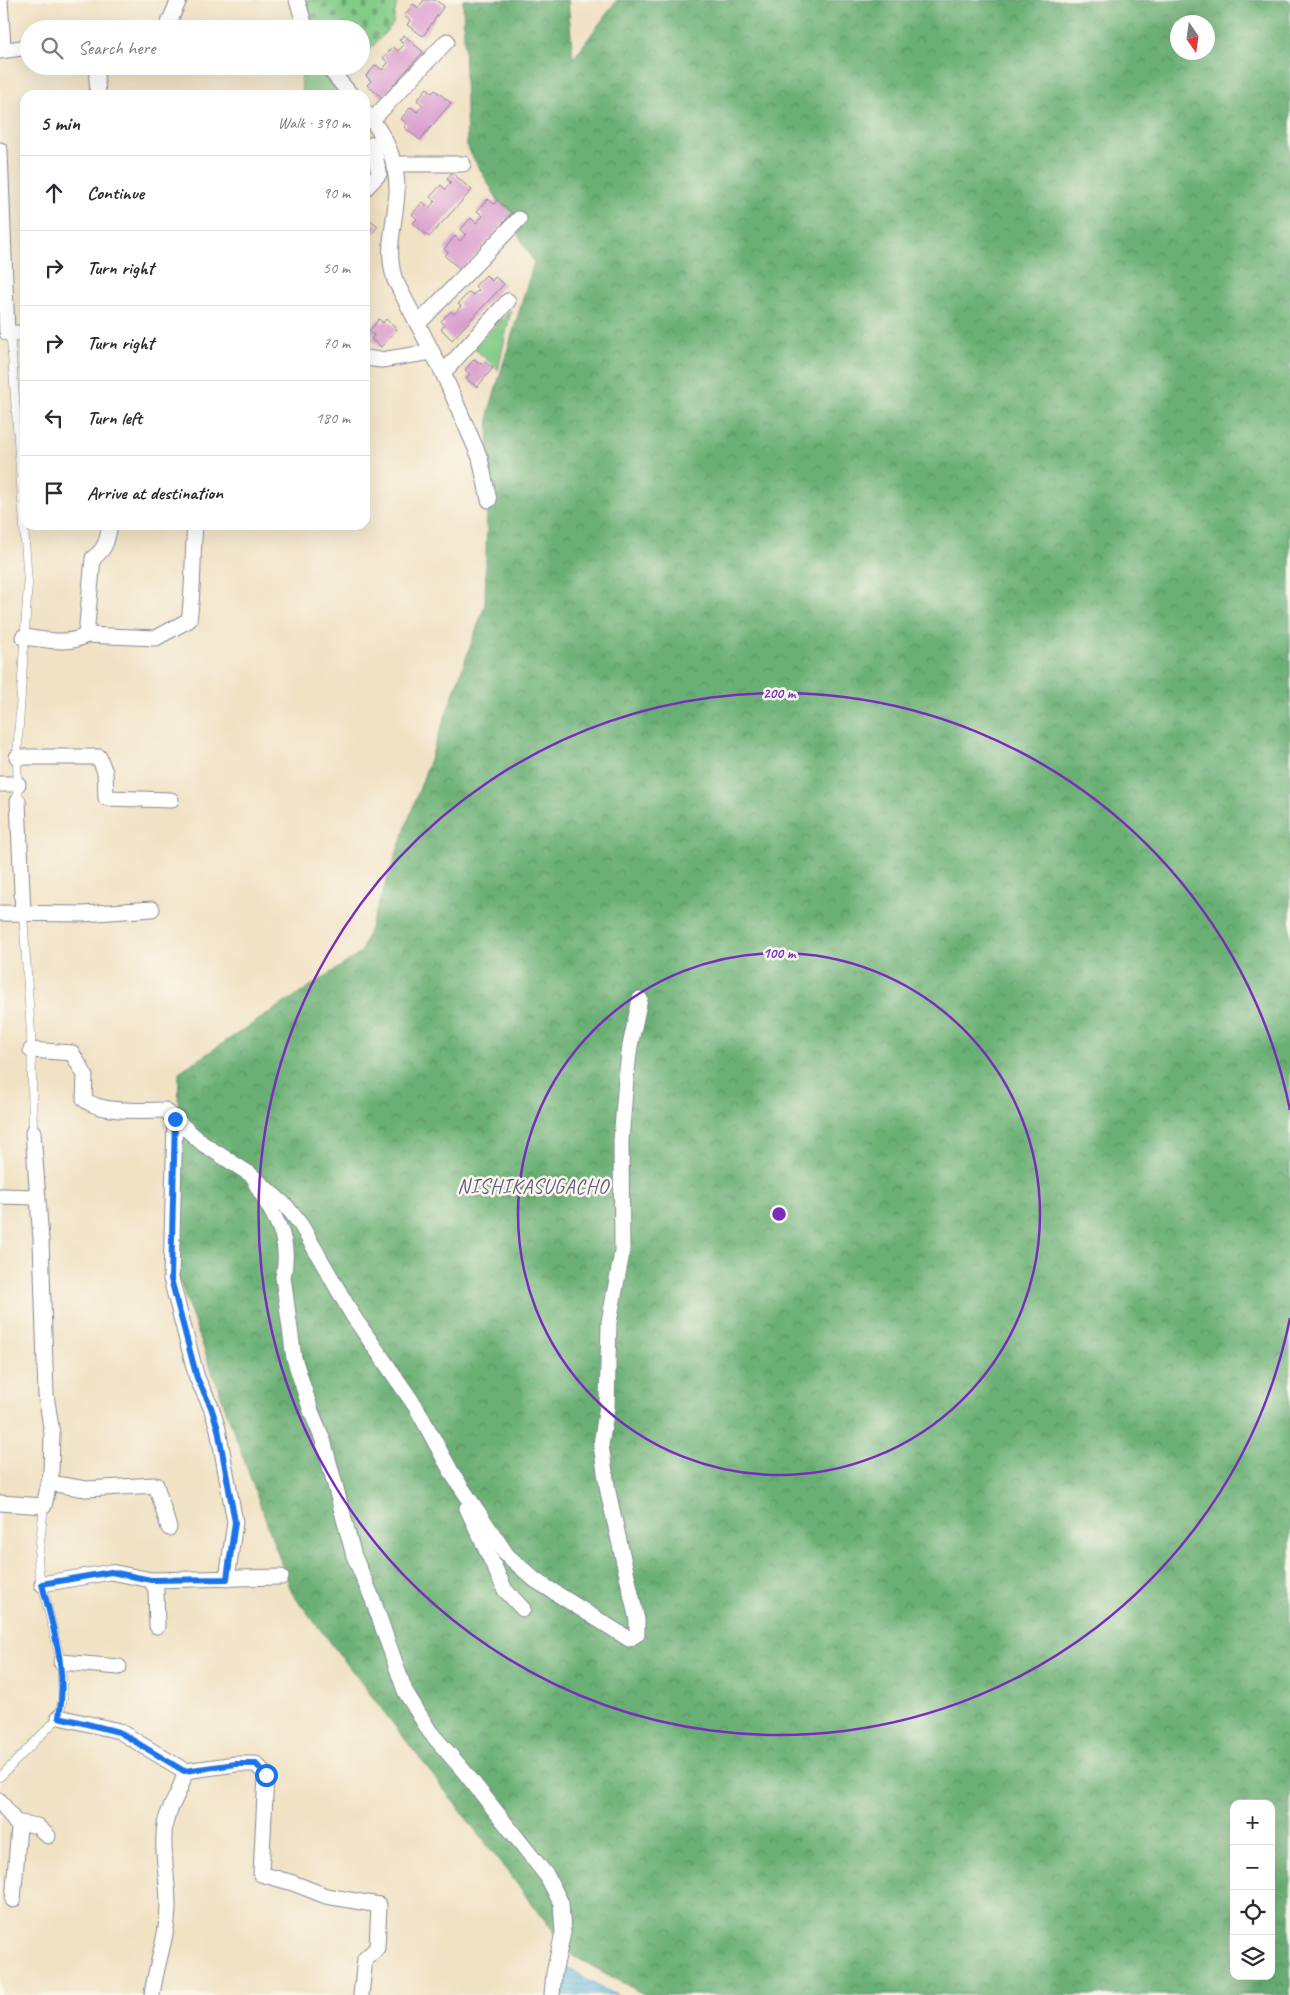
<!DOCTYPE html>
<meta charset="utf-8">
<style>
:root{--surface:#fff;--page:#f7f7f7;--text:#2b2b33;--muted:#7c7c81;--line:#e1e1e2}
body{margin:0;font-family:Caveat,sans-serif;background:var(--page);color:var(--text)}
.controls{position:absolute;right:15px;bottom:15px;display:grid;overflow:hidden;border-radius:10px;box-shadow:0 5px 20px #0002}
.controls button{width:45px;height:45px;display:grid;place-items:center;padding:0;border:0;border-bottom:1px solid var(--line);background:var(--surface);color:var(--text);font:25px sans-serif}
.compass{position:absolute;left:1170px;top:15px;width:45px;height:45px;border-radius:50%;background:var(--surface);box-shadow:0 5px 20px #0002;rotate:167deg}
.stop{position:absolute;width:15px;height:15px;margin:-11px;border:4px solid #1a73e8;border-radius:50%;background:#fff}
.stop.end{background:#1a73e8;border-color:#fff;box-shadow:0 1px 5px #0008}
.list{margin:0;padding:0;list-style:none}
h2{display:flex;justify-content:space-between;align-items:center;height:65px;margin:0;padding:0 20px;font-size:21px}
h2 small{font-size:16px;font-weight:400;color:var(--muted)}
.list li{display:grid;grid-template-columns:32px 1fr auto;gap:15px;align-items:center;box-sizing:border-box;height:75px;padding:0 20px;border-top:1px solid var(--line)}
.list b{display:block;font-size:19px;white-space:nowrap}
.list em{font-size:16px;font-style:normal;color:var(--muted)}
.icon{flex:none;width:28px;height:28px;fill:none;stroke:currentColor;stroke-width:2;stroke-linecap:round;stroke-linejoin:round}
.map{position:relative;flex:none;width:1290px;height:1995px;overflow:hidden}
.search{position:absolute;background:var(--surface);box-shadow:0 5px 20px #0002;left:20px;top:20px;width:350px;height:55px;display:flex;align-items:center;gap:12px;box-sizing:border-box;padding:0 18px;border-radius:28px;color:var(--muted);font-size:19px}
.panel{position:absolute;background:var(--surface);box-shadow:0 5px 20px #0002;left:20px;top:90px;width:350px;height:440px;border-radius:15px}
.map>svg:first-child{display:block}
</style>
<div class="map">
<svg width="1290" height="1995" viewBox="0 0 1290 1995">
<defs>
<pattern id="forest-crowns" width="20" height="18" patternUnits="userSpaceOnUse" patternTransform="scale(1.25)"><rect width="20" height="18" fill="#6ab074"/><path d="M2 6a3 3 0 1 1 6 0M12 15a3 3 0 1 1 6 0" fill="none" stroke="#569062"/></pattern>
<pattern id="cemetery-stones" width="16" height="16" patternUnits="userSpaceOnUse" patternTransform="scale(1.25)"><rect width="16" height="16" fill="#83cc88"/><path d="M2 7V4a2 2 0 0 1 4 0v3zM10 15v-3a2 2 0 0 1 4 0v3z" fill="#6aa672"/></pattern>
<pattern id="water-rules" width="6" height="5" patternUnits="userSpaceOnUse" patternTransform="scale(1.25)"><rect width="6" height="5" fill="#62b9df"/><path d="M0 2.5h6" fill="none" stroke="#5097b8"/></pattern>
</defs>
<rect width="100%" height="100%" fill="#fbf7ec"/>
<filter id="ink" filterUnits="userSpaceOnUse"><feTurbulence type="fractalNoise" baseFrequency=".02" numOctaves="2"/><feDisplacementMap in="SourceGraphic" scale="10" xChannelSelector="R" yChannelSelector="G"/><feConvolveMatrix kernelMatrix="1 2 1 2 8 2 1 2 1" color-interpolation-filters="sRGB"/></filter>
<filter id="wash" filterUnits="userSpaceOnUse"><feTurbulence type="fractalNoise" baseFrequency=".0096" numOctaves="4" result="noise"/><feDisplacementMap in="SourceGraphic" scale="20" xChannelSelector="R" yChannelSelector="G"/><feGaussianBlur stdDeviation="1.12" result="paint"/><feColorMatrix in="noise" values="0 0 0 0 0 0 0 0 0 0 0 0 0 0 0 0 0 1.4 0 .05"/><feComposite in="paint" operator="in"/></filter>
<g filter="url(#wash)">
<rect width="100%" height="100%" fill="#f1e2c4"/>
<path fill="url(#forest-crowns)" stroke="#427069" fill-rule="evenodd" d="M 463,0 L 568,0 L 573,59 L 617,0 L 1290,0 L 1290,1995 L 645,1995 L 572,1955 L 292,1593 L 174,1266 L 179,1072 L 361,953 L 485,605 L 489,411 L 534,262 L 467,147 ZM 1178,22 L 1208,22 L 1208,52 L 1178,52 ZM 1234,1804 L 1271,1804 L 1271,1976 L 1234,1976 Z"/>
<path fill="url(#cemetery-stones)" stroke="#4f7e73" d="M 306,0 L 397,0 L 393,24 L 361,59 L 361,29 L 314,29 Z"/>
<g fill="#83cc88" stroke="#4f7e73">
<path d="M 301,66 L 317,66 L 340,95 L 302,95 Z"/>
<path d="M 511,310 L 498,370 L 474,348 Z"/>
</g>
<path fill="url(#water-rules)" stroke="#3e749e" d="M 564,1965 L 601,1988 L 618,1995 L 562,1995 Z"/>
<g id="blocks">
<g fill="#db9fcf">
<path d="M 424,0 L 435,0 L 444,6 L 423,36 L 407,25 L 410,20 L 404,16 L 413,4 L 418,8 Z"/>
<path d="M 404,35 L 423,52 L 382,98 L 367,85 L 371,81 L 366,76 L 376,65 L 382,70 L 388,63 L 383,58 L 393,47 L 398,51 L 404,45 L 399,40 Z"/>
<path d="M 427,88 L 432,93 L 435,90 L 451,103 L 420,140 L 404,127 L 407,124 L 401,119 L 411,107 L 417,112 L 423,105 L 417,100 Z"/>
<path d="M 452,173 L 472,190 L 429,237 L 413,223 L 417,219 L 412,214 L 423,202 L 429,208 L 435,201 L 430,197 L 441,185 L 445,189 L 451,183 L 447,179 Z"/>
<path d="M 488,199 L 494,204 L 497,200 L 512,213 L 462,271 L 445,256 L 448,252 L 444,249 L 455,236 L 460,241 L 466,234 L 460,230 L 471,218 L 476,223 L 483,216 L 477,211 Z"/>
<path d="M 365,216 L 378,226 L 365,243 Z"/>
<path d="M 486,275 L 492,281 L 495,277 L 504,284 L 452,340 L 441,329 L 445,325 L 441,321 L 451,311 L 454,314 L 461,306 L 458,304 L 469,292 L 473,295 L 479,290 L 475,286 Z"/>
<path d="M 379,319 L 383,323 L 386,319 L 397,329 L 381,347 L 371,339 L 374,335 L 369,331 Z"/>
<path d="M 474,359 L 481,364 L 484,361 L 493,368 L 477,387 L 466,379 L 470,374 L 465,370 Z"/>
</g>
</g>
</g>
<g filter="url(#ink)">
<use href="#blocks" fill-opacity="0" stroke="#868891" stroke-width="1"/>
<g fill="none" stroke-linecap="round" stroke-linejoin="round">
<defs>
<g id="service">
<path d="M 7,333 L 11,341 L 28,583 L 17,757 L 18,801"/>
<path d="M 23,914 L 31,1033 L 33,1132"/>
<path d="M 0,1777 L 59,1717 L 63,1698 L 61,1662 L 39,1572 L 38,1560 L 44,1506"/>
</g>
<g id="minor">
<path d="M 297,0 L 306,29"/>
<path d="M 166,29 L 179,0"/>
<path d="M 0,50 L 3,46 L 0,0"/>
<path d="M 0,51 L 29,47"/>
<path d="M 96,66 L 98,95"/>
<path d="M 327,66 L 351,95"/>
<path d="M 365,112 C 388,138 401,168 396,204 C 393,231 386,253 395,280 L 443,373 L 480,458 L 489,500"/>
<path d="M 372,120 L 447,41"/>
<path d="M 0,150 L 7,333 L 25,333"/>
<path d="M 395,164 L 463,164"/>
<path d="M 365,189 L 379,174 L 373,144"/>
<path d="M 418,324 L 519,219"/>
<path d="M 365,358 L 381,360 L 432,352"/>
<path d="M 443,373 L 508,301"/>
<path d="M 86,635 L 156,638 L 189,620 C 194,588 192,557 195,525"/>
<path d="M 23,637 C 43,639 69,646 86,635 L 93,558 C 106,549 107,540 110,525"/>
<path d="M 17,757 L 99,757 L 105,772 L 106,798 L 171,800"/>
<path d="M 0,784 L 18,784"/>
<path d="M 18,801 L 23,914"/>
<path d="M 0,913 L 83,914 L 152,909"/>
<path d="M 31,1050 L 72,1053 L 85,1075 L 84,1099 C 100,1114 143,1110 165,1110 L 203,1144 L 250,1174 L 287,1207 L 301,1225 L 353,1316 L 416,1407 L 453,1475 L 507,1555 L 535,1580 L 629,1639 L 637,1634 L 637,1620 L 608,1492 L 601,1445 L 607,1406 L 609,1322 L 622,1253 L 621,1141 L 626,1079 L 630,1046 L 640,999"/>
<path d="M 175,1119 L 171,1279 L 197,1378 L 211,1407 L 218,1429 L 235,1522 L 227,1579"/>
<path d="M 256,1184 C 274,1217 292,1237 283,1277 L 294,1358 L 311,1411 L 323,1440 L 354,1556 L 373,1600 L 405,1691 L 430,1732 L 463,1770 L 547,1876 L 561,1903 L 563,1933 L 554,1973 L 552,1995"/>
<path d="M 0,1196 L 37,1197"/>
<path d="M 49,1483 L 86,1489 L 156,1485 L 169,1528"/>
<path d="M 0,1503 L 44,1506 L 51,1473 L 52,1433 L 46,1395 L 41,1240 L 33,1132"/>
<path d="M 467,1508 L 505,1590 L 523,1609"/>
<path d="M 151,1580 L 281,1577"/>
<path d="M 42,1584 L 111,1572 L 151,1580 L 156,1590 L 157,1626"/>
<path d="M 61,1662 L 119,1667"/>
<path d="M 59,1717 L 119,1731 L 185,1771 L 236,1764 L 256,1764 L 266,1775 L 261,1874 L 293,1883 L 326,1896 L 379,1905 L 377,1948 L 365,1959 L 361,1995"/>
<path d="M 0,1801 L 19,1827 L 13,1900"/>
<path d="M 15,1822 L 37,1826 L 48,1836"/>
<path d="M 152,1995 C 156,1964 168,1936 168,1905 C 168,1878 161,1851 165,1824 C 168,1807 182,1792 185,1771"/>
</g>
</defs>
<use href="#service" stroke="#868891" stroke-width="9"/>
<use href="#minor" stroke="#868891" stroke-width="17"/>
<use href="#service" stroke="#fff" stroke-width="8"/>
<use href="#minor" stroke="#fff" stroke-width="15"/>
</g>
</g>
<g fill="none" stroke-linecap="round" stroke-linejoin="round" filter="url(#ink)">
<path stroke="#1a73e8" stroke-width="6" d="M 175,1119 L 171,1279 L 197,1378 L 211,1407 L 218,1429 L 235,1522 L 227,1579 L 151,1580 L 111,1572 L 42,1584 C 53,1628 68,1671 59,1717 L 119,1732 L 184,1771 L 236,1764 L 256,1764 L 266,1775"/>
</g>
<g fill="none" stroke="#7b2cbf" stroke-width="2.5">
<circle cx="779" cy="1214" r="261"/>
<path d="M1290 1318A521 521 0 1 1 1290 1110"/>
</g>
<g text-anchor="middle" stroke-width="5" stroke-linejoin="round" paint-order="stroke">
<g font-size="20" letter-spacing="1" fill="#5e5686" stroke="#fbf7ec">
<text x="533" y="1193">NISHIKASUGACHO</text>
</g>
</g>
<circle cx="779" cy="1214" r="8" fill="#7b2cbf" stroke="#fbf7ec" stroke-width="2.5"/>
<g font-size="15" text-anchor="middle" font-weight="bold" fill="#7b2cbf" stroke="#fbf7ec" stroke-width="5" stroke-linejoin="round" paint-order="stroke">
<text x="779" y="698">200 m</text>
<text x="779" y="958">100 m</text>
</g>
</svg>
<div class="controls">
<button>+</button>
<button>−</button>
<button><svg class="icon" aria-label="locate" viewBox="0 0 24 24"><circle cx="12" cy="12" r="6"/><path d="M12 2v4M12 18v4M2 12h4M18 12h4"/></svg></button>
<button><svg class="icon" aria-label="layers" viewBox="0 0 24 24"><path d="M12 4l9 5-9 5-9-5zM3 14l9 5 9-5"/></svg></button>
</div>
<svg class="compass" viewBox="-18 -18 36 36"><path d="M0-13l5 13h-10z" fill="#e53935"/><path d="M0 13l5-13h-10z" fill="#7c7c81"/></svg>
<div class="stop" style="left:266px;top:1775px"></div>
<div class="stop end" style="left:175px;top:1119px"></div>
<div class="search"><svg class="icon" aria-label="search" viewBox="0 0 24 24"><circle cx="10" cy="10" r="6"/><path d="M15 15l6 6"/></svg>Search here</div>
<section class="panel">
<h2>5 min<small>Walk · 390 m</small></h2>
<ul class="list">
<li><svg class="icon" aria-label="ahead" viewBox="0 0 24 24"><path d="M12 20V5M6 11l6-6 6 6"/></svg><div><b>Continue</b></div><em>90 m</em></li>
<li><svg class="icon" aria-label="right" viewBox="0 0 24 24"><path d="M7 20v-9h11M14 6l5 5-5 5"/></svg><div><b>Turn right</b></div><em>50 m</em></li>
<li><svg class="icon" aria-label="right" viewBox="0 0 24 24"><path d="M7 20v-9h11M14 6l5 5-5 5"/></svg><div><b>Turn right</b></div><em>70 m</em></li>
<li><svg class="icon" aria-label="left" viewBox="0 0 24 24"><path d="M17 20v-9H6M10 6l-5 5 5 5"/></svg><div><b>Turn left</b></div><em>180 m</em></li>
<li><svg class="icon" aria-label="arrive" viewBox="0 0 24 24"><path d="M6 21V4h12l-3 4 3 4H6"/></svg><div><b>Arrive at destination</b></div></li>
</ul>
</section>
</div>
